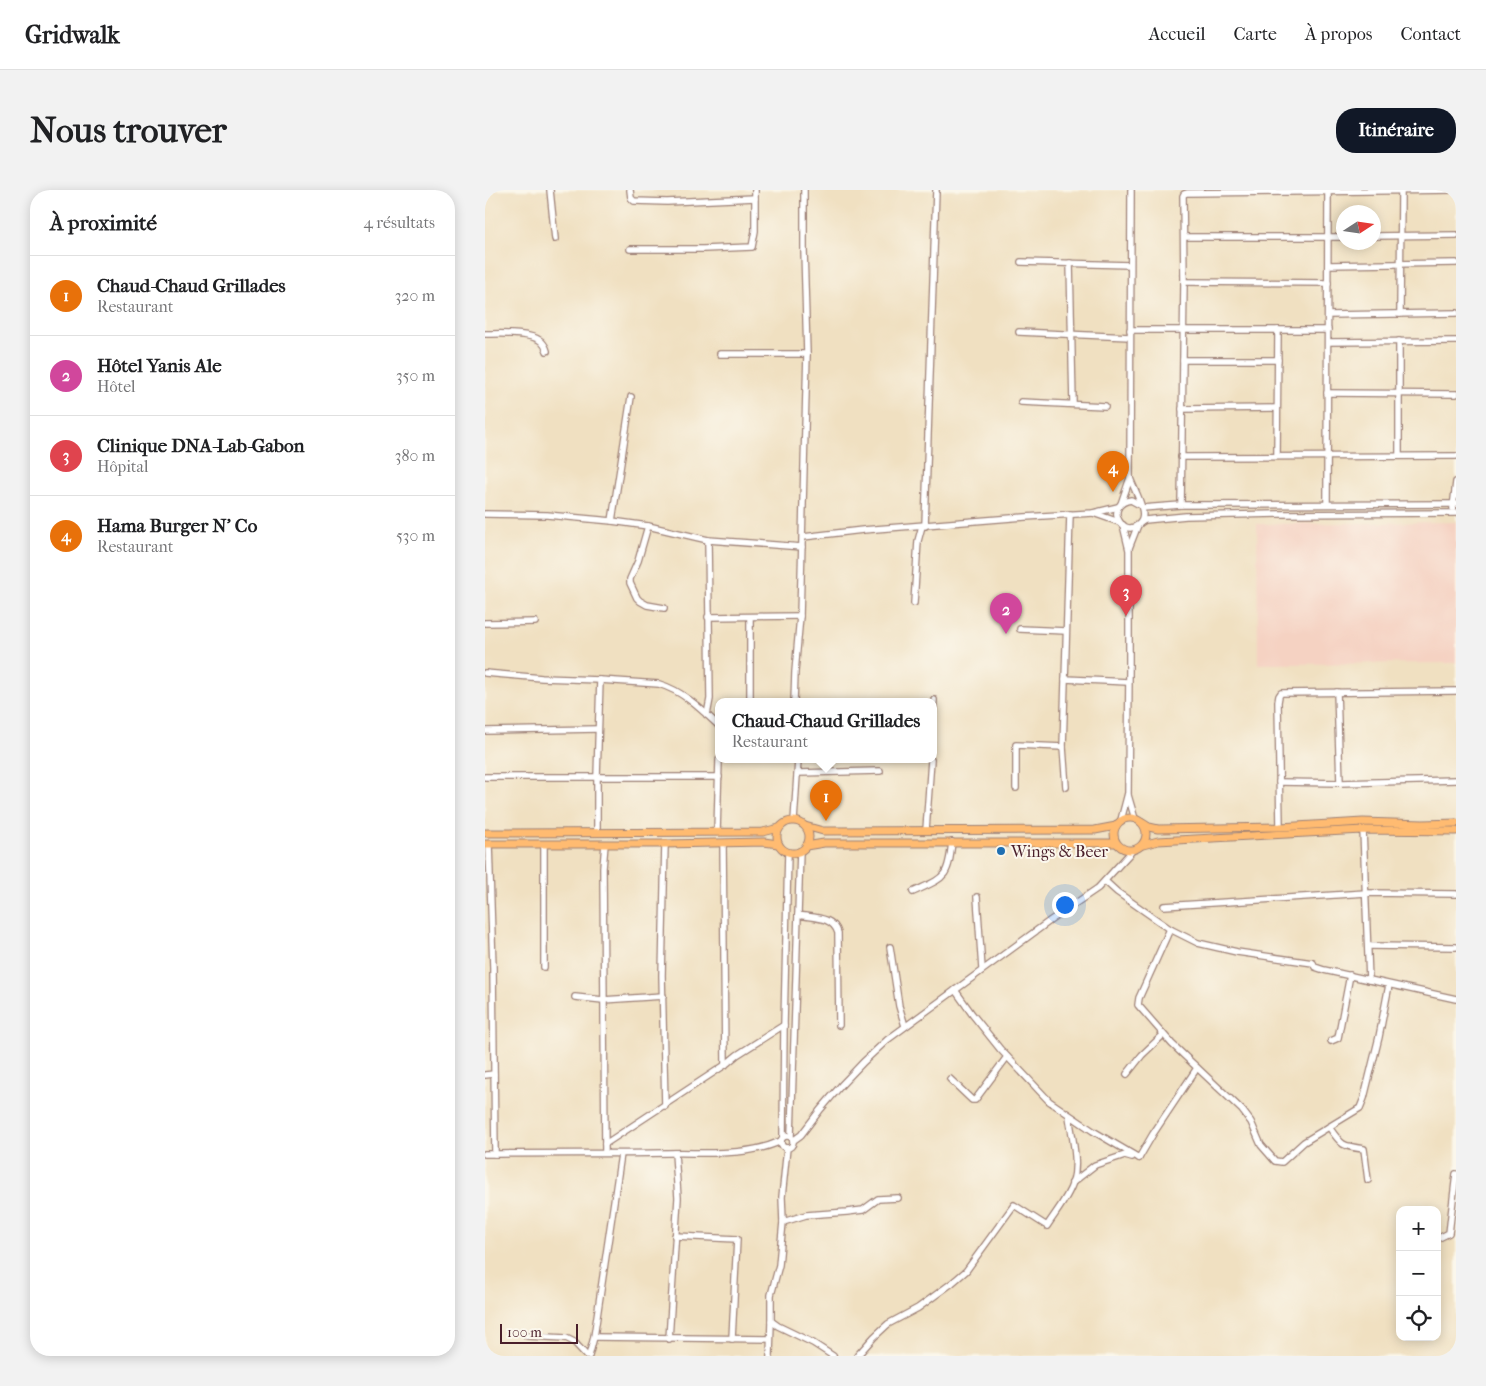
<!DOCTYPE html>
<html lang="fr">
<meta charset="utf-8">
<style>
:root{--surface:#fff;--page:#f2f2f2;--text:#202124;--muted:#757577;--line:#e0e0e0;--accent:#111827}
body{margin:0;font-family:"IM FELL French Canon",serif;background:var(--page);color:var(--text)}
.controls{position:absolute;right:15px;bottom:15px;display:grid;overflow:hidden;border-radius:10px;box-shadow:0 2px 12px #0003}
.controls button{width:45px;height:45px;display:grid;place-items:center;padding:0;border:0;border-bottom:1px solid var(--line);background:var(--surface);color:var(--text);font:25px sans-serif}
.compass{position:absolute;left:851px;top:15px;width:45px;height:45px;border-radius:50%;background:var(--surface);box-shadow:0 2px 12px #0003;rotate:78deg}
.scale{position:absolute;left:15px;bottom:12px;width:78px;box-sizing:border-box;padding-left:5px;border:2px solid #4a1f2b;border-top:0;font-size:14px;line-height:18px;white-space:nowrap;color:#4a1f2b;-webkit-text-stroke:4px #fbf7ec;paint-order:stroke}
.you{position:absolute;left:579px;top:714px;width:18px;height:18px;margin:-12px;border:4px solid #fff;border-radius:50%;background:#1a73e8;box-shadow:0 0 0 8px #1a73e833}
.badge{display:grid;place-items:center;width:32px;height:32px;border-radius:50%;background:var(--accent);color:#fff;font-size:16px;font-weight:700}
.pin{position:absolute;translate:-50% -41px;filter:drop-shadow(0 1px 2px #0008)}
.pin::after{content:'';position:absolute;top:26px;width:18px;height:15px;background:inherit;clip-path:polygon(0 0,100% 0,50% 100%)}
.popup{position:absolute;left:230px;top:508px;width:222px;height:65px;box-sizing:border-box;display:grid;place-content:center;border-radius:10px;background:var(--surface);filter:drop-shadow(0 1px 4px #0005);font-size:16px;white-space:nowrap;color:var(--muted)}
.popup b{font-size:19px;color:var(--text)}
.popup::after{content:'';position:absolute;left:50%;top:100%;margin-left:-10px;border:10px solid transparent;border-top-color:var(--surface)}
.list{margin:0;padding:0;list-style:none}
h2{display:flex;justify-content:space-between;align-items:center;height:65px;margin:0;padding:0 20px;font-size:21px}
h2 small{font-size:16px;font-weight:400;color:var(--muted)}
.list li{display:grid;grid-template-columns:32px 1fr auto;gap:15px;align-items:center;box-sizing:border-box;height:80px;padding:0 20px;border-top:1px solid var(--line)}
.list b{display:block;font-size:19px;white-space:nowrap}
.list p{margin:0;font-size:16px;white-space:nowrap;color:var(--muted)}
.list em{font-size:16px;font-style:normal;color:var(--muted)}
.icon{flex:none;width:28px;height:28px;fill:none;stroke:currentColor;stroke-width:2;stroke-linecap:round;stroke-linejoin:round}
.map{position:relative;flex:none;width:971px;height:1166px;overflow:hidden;border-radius:20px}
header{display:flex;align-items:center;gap:30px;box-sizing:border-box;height:70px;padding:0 25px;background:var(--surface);border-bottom:1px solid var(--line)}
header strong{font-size:24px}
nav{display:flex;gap:28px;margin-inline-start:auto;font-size:18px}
.intro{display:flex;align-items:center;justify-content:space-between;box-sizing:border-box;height:120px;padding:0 30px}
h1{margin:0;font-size:35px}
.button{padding:12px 22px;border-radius:20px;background:var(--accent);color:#fff;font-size:18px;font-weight:700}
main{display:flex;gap:30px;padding:0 30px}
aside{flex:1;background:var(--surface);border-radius:20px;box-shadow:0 2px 12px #0003}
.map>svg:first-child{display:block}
</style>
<header>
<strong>Gridwalk</strong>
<nav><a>Accueil</a><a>Carte</a><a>À propos</a><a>Contact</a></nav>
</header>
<div class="intro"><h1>Nous trouver</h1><a class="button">Itinéraire</a></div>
<main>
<aside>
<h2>À proximité<small>4 résultats</small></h2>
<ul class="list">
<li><span class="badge" style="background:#e8710a">1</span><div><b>Chaud-Chaud Grillades</b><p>Restaurant</p></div><em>320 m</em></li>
<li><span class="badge" style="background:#d1479c">2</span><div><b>Hôtel Yanis Ale</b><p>Hôtel</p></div><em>350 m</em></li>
<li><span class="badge" style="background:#e0444e">3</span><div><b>Clinique DNA-Lab-Gabon</b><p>Hôpital</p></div><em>380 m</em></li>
<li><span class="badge" style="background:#e8710a">4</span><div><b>Hama Burger N' Co</b><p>Restaurant</p></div><em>530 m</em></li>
</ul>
</aside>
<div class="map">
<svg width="971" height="1166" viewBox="0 0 971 1166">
<rect width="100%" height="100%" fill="#fbf7ec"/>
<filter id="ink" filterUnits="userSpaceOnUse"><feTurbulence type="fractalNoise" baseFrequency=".02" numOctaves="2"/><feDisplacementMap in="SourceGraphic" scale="10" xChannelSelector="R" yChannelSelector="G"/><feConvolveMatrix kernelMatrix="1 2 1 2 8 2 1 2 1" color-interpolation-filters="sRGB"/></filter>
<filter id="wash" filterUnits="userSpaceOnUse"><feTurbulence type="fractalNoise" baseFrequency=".0096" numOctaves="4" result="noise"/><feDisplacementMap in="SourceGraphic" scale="20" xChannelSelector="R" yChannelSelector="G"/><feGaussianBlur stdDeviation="1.12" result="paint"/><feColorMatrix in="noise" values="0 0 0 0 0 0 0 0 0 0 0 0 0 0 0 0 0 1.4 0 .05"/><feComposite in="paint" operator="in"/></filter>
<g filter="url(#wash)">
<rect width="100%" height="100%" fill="#f0e0c1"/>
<path fill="#f5d2c2" d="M 971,332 L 971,473 L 773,474 L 772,334 Z"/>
</g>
<g filter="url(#ink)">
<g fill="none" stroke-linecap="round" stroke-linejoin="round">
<defs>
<g id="minor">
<path d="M 65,0 L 70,49"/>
<path d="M 145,0 L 146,8 L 149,11 L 182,12 L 270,8"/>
<path d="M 888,46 L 971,45"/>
<path d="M 699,47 L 858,47"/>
<path d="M 145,59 L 218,59 L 267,57 L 270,41 L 270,0"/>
<path d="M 536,72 L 645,75"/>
<path d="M 585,73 L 588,214"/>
<path d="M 843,75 L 971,73"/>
<path d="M 699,92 L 843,93"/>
<path d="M 915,124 L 916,1"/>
<path d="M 843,125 L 971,123"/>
<path d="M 645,140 L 843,140"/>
<path d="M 534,142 L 645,147"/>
<path d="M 0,144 C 14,144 45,142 56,151 C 59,154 61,157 62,161"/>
<path d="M 843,152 L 971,151"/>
<path d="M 235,164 L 322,164"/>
<path d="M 698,170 L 793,170"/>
<path d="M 842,203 L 971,204"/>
<path d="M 536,212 L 620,216"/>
<path d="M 697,219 L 792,218"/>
<path d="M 792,266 L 793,140"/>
<path d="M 914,266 L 914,151"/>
<path d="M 696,267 L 971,266"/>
<path d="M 645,288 C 649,300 666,326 653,335 C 636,348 619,314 646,310 L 655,315"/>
<path d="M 636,314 L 645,288 L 646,0"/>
<path d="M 842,314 L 843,0"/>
<path d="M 696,315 L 699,92 L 698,6 L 699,4 L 702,3 L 971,0"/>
<path d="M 657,318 L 696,315 L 971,314"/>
<path d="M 968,318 L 971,292"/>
<path d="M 608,323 L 634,332"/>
<path d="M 0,324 L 62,325 L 127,331 L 163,336 L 223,350 L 317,357"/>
<path d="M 127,331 L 146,207"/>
<path d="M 655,333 L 660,330 L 701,326 L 794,324 L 971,323"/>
<path d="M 163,336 L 153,371 L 145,389 L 145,393 L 152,408 L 155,411 L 162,415 L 179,418"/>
<path d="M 440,336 L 451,0"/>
<path d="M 318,347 L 378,340 L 540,327 L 608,323 L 633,317"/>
<path d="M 644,358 L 653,335"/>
<path d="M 429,413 L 433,351 L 437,336"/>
<path d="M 223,427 L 315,426"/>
<path d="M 0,433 L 50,432"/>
<path d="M 535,439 L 581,441"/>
<path d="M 0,483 L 57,488 L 115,490 L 174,494 C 198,501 216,519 234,536"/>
<path d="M 580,489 L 643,492"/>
<path d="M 852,502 L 855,593"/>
<path d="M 265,512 L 265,427"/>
<path d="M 309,512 L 310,482 L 315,426 L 322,164 L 319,60 L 319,0"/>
<path d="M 222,525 L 225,509 L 223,350"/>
<path d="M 448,525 L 449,510"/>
<path d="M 0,541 L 113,539"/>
<path d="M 578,557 L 581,597"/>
<path d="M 313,583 L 395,581"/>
<path d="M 0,587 L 234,587"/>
<path d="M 794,592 L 855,593 L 971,590"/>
<path d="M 531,598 L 531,555 L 578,557 L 585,324"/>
<path d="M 643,605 L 650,629"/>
<path d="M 636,630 L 643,603 L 644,480 L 644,360 L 638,335"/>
<path d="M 309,631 L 313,570"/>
<path d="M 795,637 L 793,512 L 794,506 L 796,503 L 971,501"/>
<path d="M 441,640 L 446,570"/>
<path d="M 878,640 L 884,790"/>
<path d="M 232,642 L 234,570"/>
<path d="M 112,643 L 112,587 L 115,490"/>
<path d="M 238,653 L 240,875"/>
<path d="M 4,654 L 8,778 L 10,964"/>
<path d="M 59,654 L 59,777"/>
<path d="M 120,654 L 118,678 L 120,963"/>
<path d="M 180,654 L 177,785 L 180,916"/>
<path d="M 620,691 L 632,702 L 685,739 L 713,753 L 752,762 L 828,773 L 830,777 L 839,780 L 971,809"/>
<path d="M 428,702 C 460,687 463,689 467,652"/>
<path d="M 492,707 L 497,779"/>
<path d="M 679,716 L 881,703 L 971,704"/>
<path d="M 313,725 C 328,728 348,726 353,743 L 354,835"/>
<path d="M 685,739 L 654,808 L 653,815 L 687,854 L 757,920 L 766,932 L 776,955 L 790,971 L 797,972 L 819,952 L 875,918 L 879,908 L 894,847 L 904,795"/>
<path d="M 883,756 L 971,757"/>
<path d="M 405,757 L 414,816 L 420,836"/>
<path d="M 470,800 L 487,824 L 515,859 L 564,911 L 608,941 L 654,968"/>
<path d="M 90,807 L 118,810 L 178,806"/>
<path d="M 846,851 L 853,848 L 865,785"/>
<path d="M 642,884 L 657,865 L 678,845"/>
<path d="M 0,885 L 9,884"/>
<path d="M 465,889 L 487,910 L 490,910 L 522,867"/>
<path d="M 844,937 C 857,956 857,956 879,959 L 883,990"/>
<circle cx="302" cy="952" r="6"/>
<path d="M 306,946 L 315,661"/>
<path d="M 298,947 L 299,835 L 303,662"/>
<path d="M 309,950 L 316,945 C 342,909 368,880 402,850 L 566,730 L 613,698 L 648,660"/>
<path d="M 120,954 L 240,875 L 252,865 L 299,835"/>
<path d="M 302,958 L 297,1007 L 298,1032 L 296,1053 L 294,1075 L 286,1105 L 286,1131 L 293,1136 L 328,1153 L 348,1166"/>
<path d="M 0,964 C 61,963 122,964 183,963 C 220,962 261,967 296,951"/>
<path d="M 654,968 L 668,944 L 712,878"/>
<path d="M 587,993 L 610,975 L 640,965 L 647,967"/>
<path d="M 298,1032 L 321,1025 L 362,1022 L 378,1020 L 393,1009 L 413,1008"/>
<path d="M 190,1046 L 252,1049 L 247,1149"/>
<path d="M 952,1049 L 964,1043 L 971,984"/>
<path d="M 42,1146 L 81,1148 L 89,1152 L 102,1166"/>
<path d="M 109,1147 L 285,1149"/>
<path d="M 184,1149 L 193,1008 L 190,963"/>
<path d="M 104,1166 L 109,1147 L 136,964"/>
<path d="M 285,1166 L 286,1131"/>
<path d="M 372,1166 L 389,1147 L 403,1134 L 433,1118 L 467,1093 L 481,1081 L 529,1015 L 562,1036 C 571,1022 583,1008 588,992 C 594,972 587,947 584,926"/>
</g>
<g id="major">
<circle cx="645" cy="644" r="16"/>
<circle cx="308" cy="647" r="16"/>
<path d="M 656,632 L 664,637 L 673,639 L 795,637 L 878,632 L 938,634 L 971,633"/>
<path d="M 320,636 L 338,641 L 610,640 L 631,636"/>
<path d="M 0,643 L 278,642 L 294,638"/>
<path d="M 0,654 L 180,654 L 279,652 L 293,654"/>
<path d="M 658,655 L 673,651 L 878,640 L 971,641"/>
<path d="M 321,656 L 339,653 L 631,653"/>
</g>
</defs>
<use href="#minor" stroke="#9d8076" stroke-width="8"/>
<use href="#major" stroke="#9d8076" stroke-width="9"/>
<use href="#minor" stroke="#fff" stroke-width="5.5"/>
<use href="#major" stroke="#ffbb71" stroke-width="7"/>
</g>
</g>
<circle fill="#1f6fb2" stroke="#fbf7ec" stroke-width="2" cx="516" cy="661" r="5"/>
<g text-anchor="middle" stroke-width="4" stroke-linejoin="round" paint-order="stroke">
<g font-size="16" fill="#4a1f2b" stroke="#fbf7ec" text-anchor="start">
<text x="526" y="667">Wings &amp; Beer</text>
</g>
</g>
</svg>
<div class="controls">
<button>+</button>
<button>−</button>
<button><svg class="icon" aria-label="locate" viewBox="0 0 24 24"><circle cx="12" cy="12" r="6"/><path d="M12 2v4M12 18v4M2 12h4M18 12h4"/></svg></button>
</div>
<svg class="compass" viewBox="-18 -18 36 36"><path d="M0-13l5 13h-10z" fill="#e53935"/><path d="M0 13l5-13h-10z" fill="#757577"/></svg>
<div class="scale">100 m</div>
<div class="you"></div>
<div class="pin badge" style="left:341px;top:631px;background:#e8710a">1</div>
<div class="popup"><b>Chaud-Chaud Grillades</b>Restaurant</div>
<div class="pin badge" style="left:521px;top:444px;background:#d1479c">2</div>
<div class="pin badge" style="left:641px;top:426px;background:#e0444e">3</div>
<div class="pin badge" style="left:628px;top:302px;background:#e8710a">4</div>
</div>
</main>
